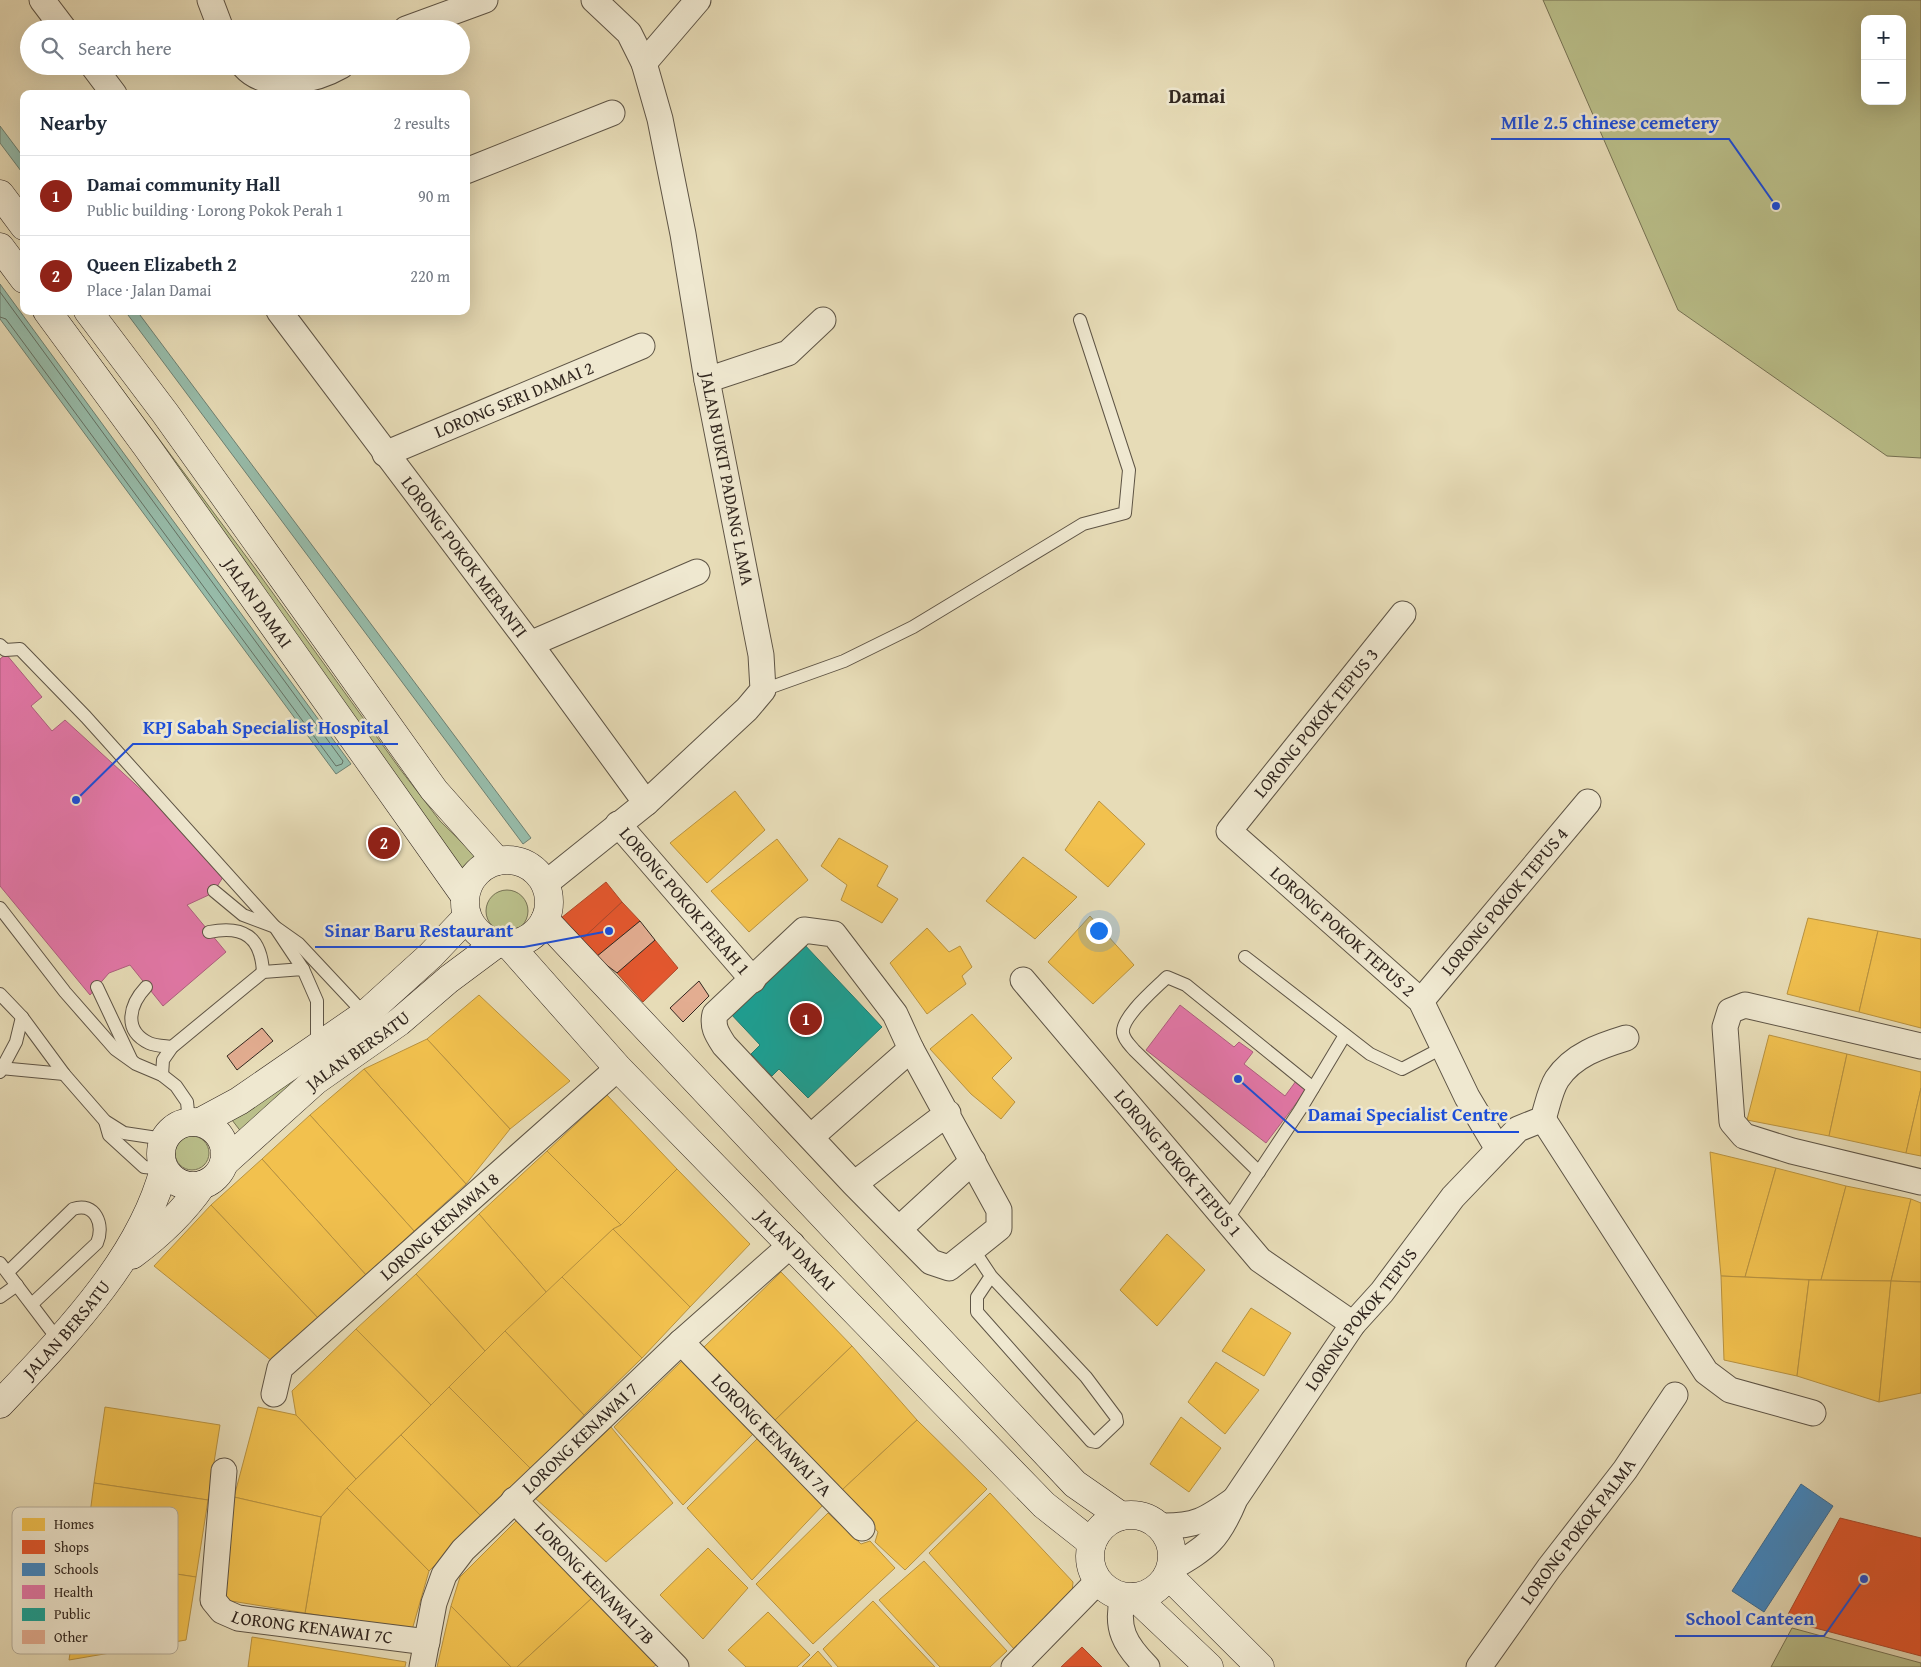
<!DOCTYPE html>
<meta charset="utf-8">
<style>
:root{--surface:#fff;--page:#f6f6f7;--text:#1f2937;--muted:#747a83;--line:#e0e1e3;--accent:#8f2418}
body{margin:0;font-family:"Gentium Book Plus",serif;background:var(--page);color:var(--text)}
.controls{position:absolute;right:15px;top:15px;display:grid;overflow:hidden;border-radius:10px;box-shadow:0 5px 20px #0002}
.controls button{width:45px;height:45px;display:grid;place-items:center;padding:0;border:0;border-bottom:1px solid var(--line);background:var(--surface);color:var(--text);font:25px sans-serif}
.you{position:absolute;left:1098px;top:930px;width:18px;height:18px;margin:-12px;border:4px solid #fff;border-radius:50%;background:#1a73e8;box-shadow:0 0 0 8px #1a73e833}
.badge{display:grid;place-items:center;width:32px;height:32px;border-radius:50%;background:var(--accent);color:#fff;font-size:16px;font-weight:700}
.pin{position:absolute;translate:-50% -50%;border:2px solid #fff;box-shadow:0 1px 5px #0006}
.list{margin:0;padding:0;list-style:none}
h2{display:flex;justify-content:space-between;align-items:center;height:65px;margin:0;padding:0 20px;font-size:21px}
h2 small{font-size:16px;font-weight:400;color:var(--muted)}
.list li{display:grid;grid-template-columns:32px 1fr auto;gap:15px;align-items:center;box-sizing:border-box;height:80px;padding:0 20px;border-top:1px solid var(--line)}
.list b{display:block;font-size:19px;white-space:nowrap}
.list p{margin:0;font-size:16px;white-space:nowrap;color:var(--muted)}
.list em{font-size:16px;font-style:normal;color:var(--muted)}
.icon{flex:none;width:28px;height:28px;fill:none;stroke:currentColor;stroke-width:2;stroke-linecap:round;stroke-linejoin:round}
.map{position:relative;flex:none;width:1921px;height:1667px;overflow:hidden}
.search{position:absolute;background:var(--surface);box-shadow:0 5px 20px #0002;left:20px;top:20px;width:450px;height:55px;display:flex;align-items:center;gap:12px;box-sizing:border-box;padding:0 18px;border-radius:28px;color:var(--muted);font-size:19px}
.panel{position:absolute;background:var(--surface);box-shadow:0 5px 20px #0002;left:20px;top:90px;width:450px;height:225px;border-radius:10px}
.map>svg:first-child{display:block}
</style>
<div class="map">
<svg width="1921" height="1667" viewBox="0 0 1921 1667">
<rect width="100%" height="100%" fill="#e7dcb7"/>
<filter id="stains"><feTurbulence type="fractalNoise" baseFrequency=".004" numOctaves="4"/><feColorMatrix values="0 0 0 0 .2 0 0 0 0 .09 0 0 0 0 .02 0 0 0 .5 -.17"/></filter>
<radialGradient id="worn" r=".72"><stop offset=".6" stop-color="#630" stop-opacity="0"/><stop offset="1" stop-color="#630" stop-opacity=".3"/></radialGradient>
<g fill="#babf8a" stroke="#767254" fill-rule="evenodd">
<path d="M 1543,0 L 1921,0 L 1921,458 L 1887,456 L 1678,310 ZM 1865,19 L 1902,19 L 1902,101 L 1865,101 Z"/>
<path d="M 64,311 L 254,567 L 400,769 L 440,821 L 482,862 L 461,875 Z"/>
<circle cx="507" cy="911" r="21"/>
<path d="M 397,1006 L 242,1133 L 232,1120 Z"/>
<circle cx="192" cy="1153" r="17"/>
<path d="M 1792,1628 L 1921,1663 L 1921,1667 L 1771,1667 Z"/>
</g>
<g fill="#97bcaa" stroke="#6e8072">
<path d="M 0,126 L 24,158 L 24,175 L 0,143 Z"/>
<path d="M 0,284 L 351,764 L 336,774 L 0,319 Z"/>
<path d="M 125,311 L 137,311 L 531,838 L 523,844 Z"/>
</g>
<g fill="#f2c14e" stroke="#b89240">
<path d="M 735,791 L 765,830 L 707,883 L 670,843 Z"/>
<path d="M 1099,801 L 1145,844 L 1108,887 L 1065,850 Z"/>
<path d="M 839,838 L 888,866 L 877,886 L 898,899 L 882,923 L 841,900 L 847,885 L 821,866 Z"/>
<path d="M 777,839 L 808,880 L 749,932 L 711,891 Z"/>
<path d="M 1023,857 L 1077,897 L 1035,939 L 986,901 Z"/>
<path d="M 1090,916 L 1134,965 L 1093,1004 L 1048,962 Z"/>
<path d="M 1808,918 L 1878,931 L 1859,1012 L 1787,994 Z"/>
<path d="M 927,928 L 949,952 L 960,946 L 972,967 L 962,976 L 966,984 L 927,1014 L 890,963 Z"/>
<path d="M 1878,931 L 1921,939 L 1921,1028 L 1859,1012 Z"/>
<path d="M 479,995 L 570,1081 L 510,1129 L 427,1039 Z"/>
<path d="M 972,1014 L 1012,1058 L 992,1078 L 1015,1102 L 1001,1119 L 971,1094 L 930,1049 Z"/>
<path d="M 1769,1035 L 1847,1054 L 1829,1136 L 1747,1120 Z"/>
<path d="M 427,1039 L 510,1129 L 466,1184 L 364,1069 Z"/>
<path d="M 1847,1054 L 1921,1072 L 1921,1088 L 1906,1153 L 1829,1136 Z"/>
<path d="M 364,1069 L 466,1184 L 414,1231 L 310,1115 Z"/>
<path d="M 1921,1088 L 1921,1156 L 1906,1153 Z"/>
<path d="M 607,1095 L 677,1169 L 621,1225 L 547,1151 Z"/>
<path d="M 310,1115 L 414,1231 L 366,1275 L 262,1159 Z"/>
<path d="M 547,1151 L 621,1225 L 613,1229 L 547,1293 L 479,1214 Z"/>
<path d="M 1710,1152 L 1776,1168 L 1745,1277 L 1721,1276 Z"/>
<path d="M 262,1159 L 366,1275 L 318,1318 L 211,1205 Z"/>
<path d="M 1776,1168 L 1846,1186 L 1821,1280 L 1745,1277 Z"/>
<path d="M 677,1169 L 750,1244 L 690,1307 L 613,1229 L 621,1225 Z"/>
<path d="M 1846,1186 L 1911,1199 L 1891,1281 L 1821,1280 Z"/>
<path d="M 1911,1199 L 1921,1203 L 1921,1282 L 1891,1281 Z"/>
<path d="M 211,1205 L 318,1318 L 272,1361 L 154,1266 Z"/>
<path d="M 479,1214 L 547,1293 L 485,1351 L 416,1274 Z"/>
<path d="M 613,1229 L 690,1307 L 642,1358 L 562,1277 Z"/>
<path d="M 1167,1234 L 1205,1270 L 1157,1326 L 1120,1290 Z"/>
<path d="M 781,1272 L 852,1346 L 773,1422 L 703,1348 Z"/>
<path d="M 416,1274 L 485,1351 L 431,1405 L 356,1329 Z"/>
<path d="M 1721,1276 L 1809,1280 L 1797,1376 L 1724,1360 Z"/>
<path d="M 562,1277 L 642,1358 L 584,1415 L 505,1331 Z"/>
<path d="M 1809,1280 L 1891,1281 L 1879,1402 L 1797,1376 Z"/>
<path d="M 1891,1281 L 1921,1282 L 1921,1393 L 1879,1402 Z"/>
<path d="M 1251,1308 L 1291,1333 L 1264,1376 L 1222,1351 Z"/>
<path d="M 356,1329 L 431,1405 L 356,1479 L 296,1415 L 292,1391 Z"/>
<path d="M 505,1331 L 584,1415 L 532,1470 L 449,1387 Z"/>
<path d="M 852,1346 L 917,1420 L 842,1490 L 773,1422 Z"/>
<path d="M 684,1359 L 753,1434 L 683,1505 L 614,1427 Z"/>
<path d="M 1216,1362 L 1259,1390 L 1225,1434 L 1188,1402 Z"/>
<path d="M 449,1387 L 532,1470 L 483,1518 L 401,1435 Z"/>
<path d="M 105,1407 L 220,1425 L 208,1500 L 94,1483 Z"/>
<path d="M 258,1407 L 296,1415 L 356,1479 L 321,1517 L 234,1497 Z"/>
<path d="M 1181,1417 L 1221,1448 L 1189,1492 L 1150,1464 Z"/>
<path d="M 917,1420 L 987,1489 L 905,1570 L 875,1542 L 878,1532 L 842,1490 Z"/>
<path d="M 611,1427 L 673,1503 L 606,1562 L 535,1498 Z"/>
<path d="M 401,1435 L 483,1518 L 429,1571 L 347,1488 Z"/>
<path d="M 759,1437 L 823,1505 L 752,1580 L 687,1508 Z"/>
<path d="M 94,1483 L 208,1500 L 196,1577 L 84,1560 Z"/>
<path d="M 347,1488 L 429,1571 L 412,1630 L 305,1613 L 321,1517 Z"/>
<path d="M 990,1493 L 1073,1582 L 1072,1593 L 1014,1649 L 929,1553 Z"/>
<path d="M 234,1497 L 321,1517 L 305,1613 L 225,1600 Z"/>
<path d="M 828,1513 L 861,1544 L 870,1541 L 895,1568 L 813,1644 L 756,1584 Z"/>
<path d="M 517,1520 L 592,1598 L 517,1667 L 511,1667 L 451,1606 L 460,1577 Z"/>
<path d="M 708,1548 L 748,1588 L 703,1639 L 660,1595 Z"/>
<path d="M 84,1560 L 196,1577 L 186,1640 L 69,1660 Z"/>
<path d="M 924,1561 L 1007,1651 L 990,1667 L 940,1667 L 879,1600 Z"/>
<path d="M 592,1598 L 656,1665 L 653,1667 L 517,1667 Z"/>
<path d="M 873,1601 L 935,1667 L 838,1667 L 823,1649 Z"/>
<path d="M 451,1606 L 511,1667 L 437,1667 Z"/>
<path d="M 768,1612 L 810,1655 L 797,1667 L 746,1667 L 728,1650 Z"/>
<path d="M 252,1637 L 406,1662 L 405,1667 L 248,1667 Z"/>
<path d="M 818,1651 L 832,1667 L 802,1667 Z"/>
</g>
<g fill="#e4572e" stroke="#ae482a">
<path d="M 606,882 L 622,902 L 579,942 L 561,918 Z"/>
<path d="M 622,902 L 640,921 L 596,957 L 579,942 Z"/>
<path d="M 655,940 L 678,968 L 643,1002 L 617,973 Z"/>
<path d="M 1840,1518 L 1921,1538 L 1921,1656 L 1785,1620 Z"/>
<path d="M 1082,1647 L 1102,1667 L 1061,1667 Z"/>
</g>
<path fill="#3f88c5" stroke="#3b6b93" d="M 1801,1484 L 1833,1506 L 1764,1612 L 1732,1591 Z"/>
<g fill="#e377a8" stroke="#ae5f7f">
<path d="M 6,654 L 42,697 L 31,706 L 52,731 L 65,720 L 228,869 L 213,893 L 187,905 L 226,952 L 163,1006 L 130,965 L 109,973 L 90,995 L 0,886 L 0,659 Z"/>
<path d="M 1180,1005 L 1234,1047 L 1239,1042 L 1253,1052 L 1244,1064 L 1285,1096 L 1296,1081 L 1307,1089 L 1266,1143 L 1146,1050 Z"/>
</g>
<path fill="#17a398" stroke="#1f7e74" d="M 802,942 L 882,1027 L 808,1098 L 779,1069 L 772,1076 L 751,1054 L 760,1045 L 729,1012 Z"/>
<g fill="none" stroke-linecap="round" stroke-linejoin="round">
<path stroke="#647164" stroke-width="1" d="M 0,292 L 343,761 L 342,764 L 336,766 L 6,319 L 0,317"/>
</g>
<g fill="#e3ad91" stroke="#31261f">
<path d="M 377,828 L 396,853 L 389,858 L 371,833 Z"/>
<path d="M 640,921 L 655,940 L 617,973 L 596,957 Z"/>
<path d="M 699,981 L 709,996 L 683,1022 L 670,1008 Z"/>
<path d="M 262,1028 L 273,1041 L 237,1070 L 227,1056 Z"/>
</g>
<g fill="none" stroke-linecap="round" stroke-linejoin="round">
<defs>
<g id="lane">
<path d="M 0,645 L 5,650 L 20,649 L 86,717 L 275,927 L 303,969"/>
<path d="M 763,690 L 844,661 L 913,627 L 1083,524 L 1125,513 L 1129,470 L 1080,320"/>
<path d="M 214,891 L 243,915 L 275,927 L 299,944 L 358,1007 L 368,1012"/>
<path d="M 0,908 L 65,992 L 115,1049 L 136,1064 L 162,1075 L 176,1086 L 187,1102 L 189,1121"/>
<path d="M 209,932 C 244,925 261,937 263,972"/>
<path d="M 1245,957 L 1370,1054 L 1402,1069 L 1442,1048"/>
<path d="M 97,987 L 131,1059"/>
<path d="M 146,987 C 130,1004 122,1030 149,1043 C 155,1046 165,1046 172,1047"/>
<path d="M 0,994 L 22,1017 L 64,1074 L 105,1121 L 124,1133 L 164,1139"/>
<path d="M 0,1068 L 64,1074"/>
<path d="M 0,1072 L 16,1042 L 22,1017"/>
<path d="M 162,1075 L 163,1060 L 172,1047 L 263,972 L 303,969 L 317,1001 L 317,1046"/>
<path d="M 105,1121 L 109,1135 L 144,1167 L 164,1169"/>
<path d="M 1259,1172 L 1134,1050 C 1130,1045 1124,1040 1123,1033 C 1121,1017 1156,988 1167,977 L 1186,985 L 1313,1088"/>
<path d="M 1227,1220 L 1300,1110 L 1345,1035"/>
<path d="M 973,1249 L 991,1276 L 1086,1377 L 1116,1417 L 1117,1422 L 1096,1442 L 1091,1441 L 977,1312 L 977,1297 L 991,1276"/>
<path d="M 0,1263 L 59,1341"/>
<path d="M 8,1272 L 73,1209 C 95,1201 105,1225 97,1243 L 32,1304"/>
<path d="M 0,1297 L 17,1285"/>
</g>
<g id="street">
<path d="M 42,0 L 64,29"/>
<path d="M 210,0 L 221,29"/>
<path d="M 406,29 L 485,0"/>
<path d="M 644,63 L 698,0"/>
<path d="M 93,66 L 114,94"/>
<path d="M 244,66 C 267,92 315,81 341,66"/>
<path d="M 466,171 L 612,113"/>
<path id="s1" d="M 279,311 L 530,644 L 646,803"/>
<path d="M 707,380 L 788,353 L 823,320"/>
<path id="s2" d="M 385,454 L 642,346"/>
<path id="s3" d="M 1403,614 L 1229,831 L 1421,1001 L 1467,1097 L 1498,1149"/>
<path d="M 530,644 L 697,572"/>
<path id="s4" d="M 618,824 L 753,980"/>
<path d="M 545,884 L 646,803 L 747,709 L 763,690 L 761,655 L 707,380 L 683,234 L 660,119 L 644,63 L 629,33 L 594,0"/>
<path id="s5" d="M 1023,980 L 1260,1260 L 1353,1324"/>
<path id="s6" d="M 1421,1001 L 1588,802"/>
<path d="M 1921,1046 L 1745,1005 L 1730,1011 L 1725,1027 L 1732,1122 L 1744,1136 L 1792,1151 L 1921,1182"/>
<path d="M 1543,1119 L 1706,1372 L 1730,1390 L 1813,1413"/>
<path d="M 812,1136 L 911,1049"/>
<path d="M 854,1184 L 931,1262 L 949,1268 L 999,1228 L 999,1210 L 911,1049 L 895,1014 L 834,934 L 804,930 L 715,1014 C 712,1027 717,1034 724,1045 L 854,1184 L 948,1113"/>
<path d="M 899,1229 L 973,1161"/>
<path id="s7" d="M 681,1342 L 862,1528"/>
<path id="s8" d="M 274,1394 L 280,1368 L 618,1068"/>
<path id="s9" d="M 224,1471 L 213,1600 L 222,1611 L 238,1618 L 427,1642"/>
<path id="s10" d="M 514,1500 L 676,1667"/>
<path d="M 1159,1526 C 1195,1527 1206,1520 1234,1500"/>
<path id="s11" d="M 1170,1569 C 1208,1547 1218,1540 1235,1499 L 1353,1324 L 1382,1292 L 1453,1197 L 1518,1129 L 1543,1119 C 1547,1107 1550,1090 1557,1079 C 1573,1055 1600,1046 1626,1038"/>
<path d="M 1123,1597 C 1115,1628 1125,1645 1147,1667"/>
<path id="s12" d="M 422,1667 L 434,1603 L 444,1575 L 463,1550 L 681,1342 L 792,1244"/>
<path d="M 1014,1667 L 1098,1581"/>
<path id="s13" d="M 1479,1667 L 1549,1568 L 1625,1470 L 1675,1395"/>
</g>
<g id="secondary">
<path d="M 0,194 L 24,226"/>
<path d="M 0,247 L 24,279"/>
<path id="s14" d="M 47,311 L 147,447 L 465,896"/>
<path d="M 88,311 L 165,413 L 434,790 L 497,861"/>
<circle cx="507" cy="902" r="42"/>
<path d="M 545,920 L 1075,1484 L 1121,1516"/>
<path id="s15" d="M 509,945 L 618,1068 L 1044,1505 L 1092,1543"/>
<circle cx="193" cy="1154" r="32"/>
<path d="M 200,1122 L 239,1101 L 368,1012 L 431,955 L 467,917"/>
<path id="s16" d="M 224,1163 L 315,1081 L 399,1022 L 449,979 L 496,944"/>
<path d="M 132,1255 C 159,1235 182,1214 202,1185"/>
<path id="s17" d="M 0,1404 C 63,1337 140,1260 164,1169"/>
<circle cx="1131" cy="1556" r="41"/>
<path d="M 1168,1575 L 1260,1667"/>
<path d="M 1135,1597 L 1209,1667"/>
</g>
</defs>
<use href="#lane" stroke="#5e5445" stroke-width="14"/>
<use href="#street" stroke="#5e5445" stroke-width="27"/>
<use href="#secondary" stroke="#31261f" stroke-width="29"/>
<use href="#lane" stroke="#efe8d0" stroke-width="12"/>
<use href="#street" stroke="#efe8d0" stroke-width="25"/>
<use href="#secondary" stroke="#efe8d0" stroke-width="28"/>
</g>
<g text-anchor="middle" stroke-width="5" stroke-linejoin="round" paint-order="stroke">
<g font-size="18" fill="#31261f" stroke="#efe8d0">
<text dy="6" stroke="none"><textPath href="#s2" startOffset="140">LORONG SERI DAMAI 2</textPath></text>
<text transform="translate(727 479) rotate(79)" y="6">JALAN BUKIT PADANG LAMA</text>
<text dy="6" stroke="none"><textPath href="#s1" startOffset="308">LORONG POKOK MERANTI</textPath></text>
<text dy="6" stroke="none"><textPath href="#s14" startOffset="360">JALAN DAMAI</textPath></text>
<text transform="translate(1316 723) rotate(-51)" y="6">LORONG POKOK TEPUS 3</text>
<text dy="6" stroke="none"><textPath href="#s6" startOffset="130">LORONG POKOK TEPUS 4</textPath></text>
<text dy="6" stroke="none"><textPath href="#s4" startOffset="102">LORONG POKOK PERAH 1</textPath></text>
<text dy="6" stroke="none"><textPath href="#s3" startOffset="430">LORONG POKOK TEPUS 2</textPath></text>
<text dy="6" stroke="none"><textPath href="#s16" startOffset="175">JALAN BERSATU</textPath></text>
<text dy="6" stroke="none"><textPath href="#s5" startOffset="240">LORONG POKOK TEPUS 1</textPath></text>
<text dy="6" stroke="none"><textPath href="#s8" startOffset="240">LORONG KENAWAI 8</textPath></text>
<text dy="6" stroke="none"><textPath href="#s15" startOffset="419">JALAN DAMAI</textPath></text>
<text dy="6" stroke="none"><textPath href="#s11" startOffset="318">LORONG POKOK TEPUS</textPath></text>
<text dy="6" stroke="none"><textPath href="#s17" startOffset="100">JALAN BERSATU</textPath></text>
<text dy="6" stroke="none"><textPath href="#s7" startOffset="130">LORONG KENAWAI 7A</textPath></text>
<text dy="6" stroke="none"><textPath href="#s12" startOffset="288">LORONG KENAWAI 7</textPath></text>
<text dy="6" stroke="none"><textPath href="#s13" startOffset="168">LORONG POKOK PALMA</textPath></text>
<text dy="6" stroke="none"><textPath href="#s10" startOffset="116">LORONG KENAWAI 7B</textPath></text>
<text dy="6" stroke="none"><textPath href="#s9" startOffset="236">LORONG KENAWAI 7C</textPath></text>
</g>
<g font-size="20" font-weight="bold" fill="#31261f" stroke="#efe8d0">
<text x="1197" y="103">Damai</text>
</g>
</g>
<rect x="12" y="1507" width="166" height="147" rx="8" fill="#efe8d0" stroke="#b6ae9b" stroke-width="1"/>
<rect x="22" y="1518" width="23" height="13" fill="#f2c14e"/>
<rect x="22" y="1540" width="23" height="14" fill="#e4572e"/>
<rect x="22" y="1563" width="23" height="13" fill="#3f88c5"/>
<rect x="22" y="1585" width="23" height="14" fill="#e377a8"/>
<rect x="22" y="1608" width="23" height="13" fill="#17a398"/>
<rect x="22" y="1630" width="23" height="14" fill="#e3ad91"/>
<g font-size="14" fill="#31261f">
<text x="54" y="1529">Homes</text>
<text x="54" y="1552">Shops</text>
<text x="54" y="1574">Schools</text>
<text x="54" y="1597">Health</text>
<text x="54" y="1619">Public</text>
<text x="54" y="1642">Other</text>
</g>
<path fill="none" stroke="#1d4ed8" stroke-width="2" d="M1776 206L1729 139H1491M76 800L133 744H398M609 931L524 947H315M1238 1079L1298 1132H1519M1864 1579L1824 1636H1675"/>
<g fill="#1d4ed8" stroke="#efe8d0" stroke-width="2">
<circle cx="1776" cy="206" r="5"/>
<circle cx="76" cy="800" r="5"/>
<circle cx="609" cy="931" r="5"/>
<circle cx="1238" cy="1079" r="5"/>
<circle cx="1864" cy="1579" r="5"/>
</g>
<g font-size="19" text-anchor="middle" font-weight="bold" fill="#1d4ed8" stroke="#efe8d0" stroke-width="5" stroke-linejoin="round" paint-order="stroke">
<text x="1610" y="129">MIle 2.5 chinese cemetery</text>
<text x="266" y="734">KPJ Sabah Specialist Hospital</text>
<text x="419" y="937">Sinar Baru Restaurant</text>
<text x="1408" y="1121">Damai Specialist Centre</text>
<text x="1750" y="1625">School Canteen</text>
</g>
<rect width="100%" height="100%" filter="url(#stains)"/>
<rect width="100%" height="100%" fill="url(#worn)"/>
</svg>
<div class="controls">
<button>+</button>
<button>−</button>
</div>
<div class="you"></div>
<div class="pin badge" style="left:806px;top:1019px">1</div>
<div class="pin badge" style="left:384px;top:843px">2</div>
<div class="search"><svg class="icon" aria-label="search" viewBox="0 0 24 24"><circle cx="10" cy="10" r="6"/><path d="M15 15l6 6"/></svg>Search here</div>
<section class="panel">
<h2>Nearby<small>2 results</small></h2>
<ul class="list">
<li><span class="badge">1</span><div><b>Damai community Hall</b><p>Public building · Lorong Pokok Perah 1</p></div><em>90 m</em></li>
<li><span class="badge">2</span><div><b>Queen Elizabeth 2</b><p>Place · Jalan Damai</p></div><em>220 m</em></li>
</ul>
</section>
</div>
